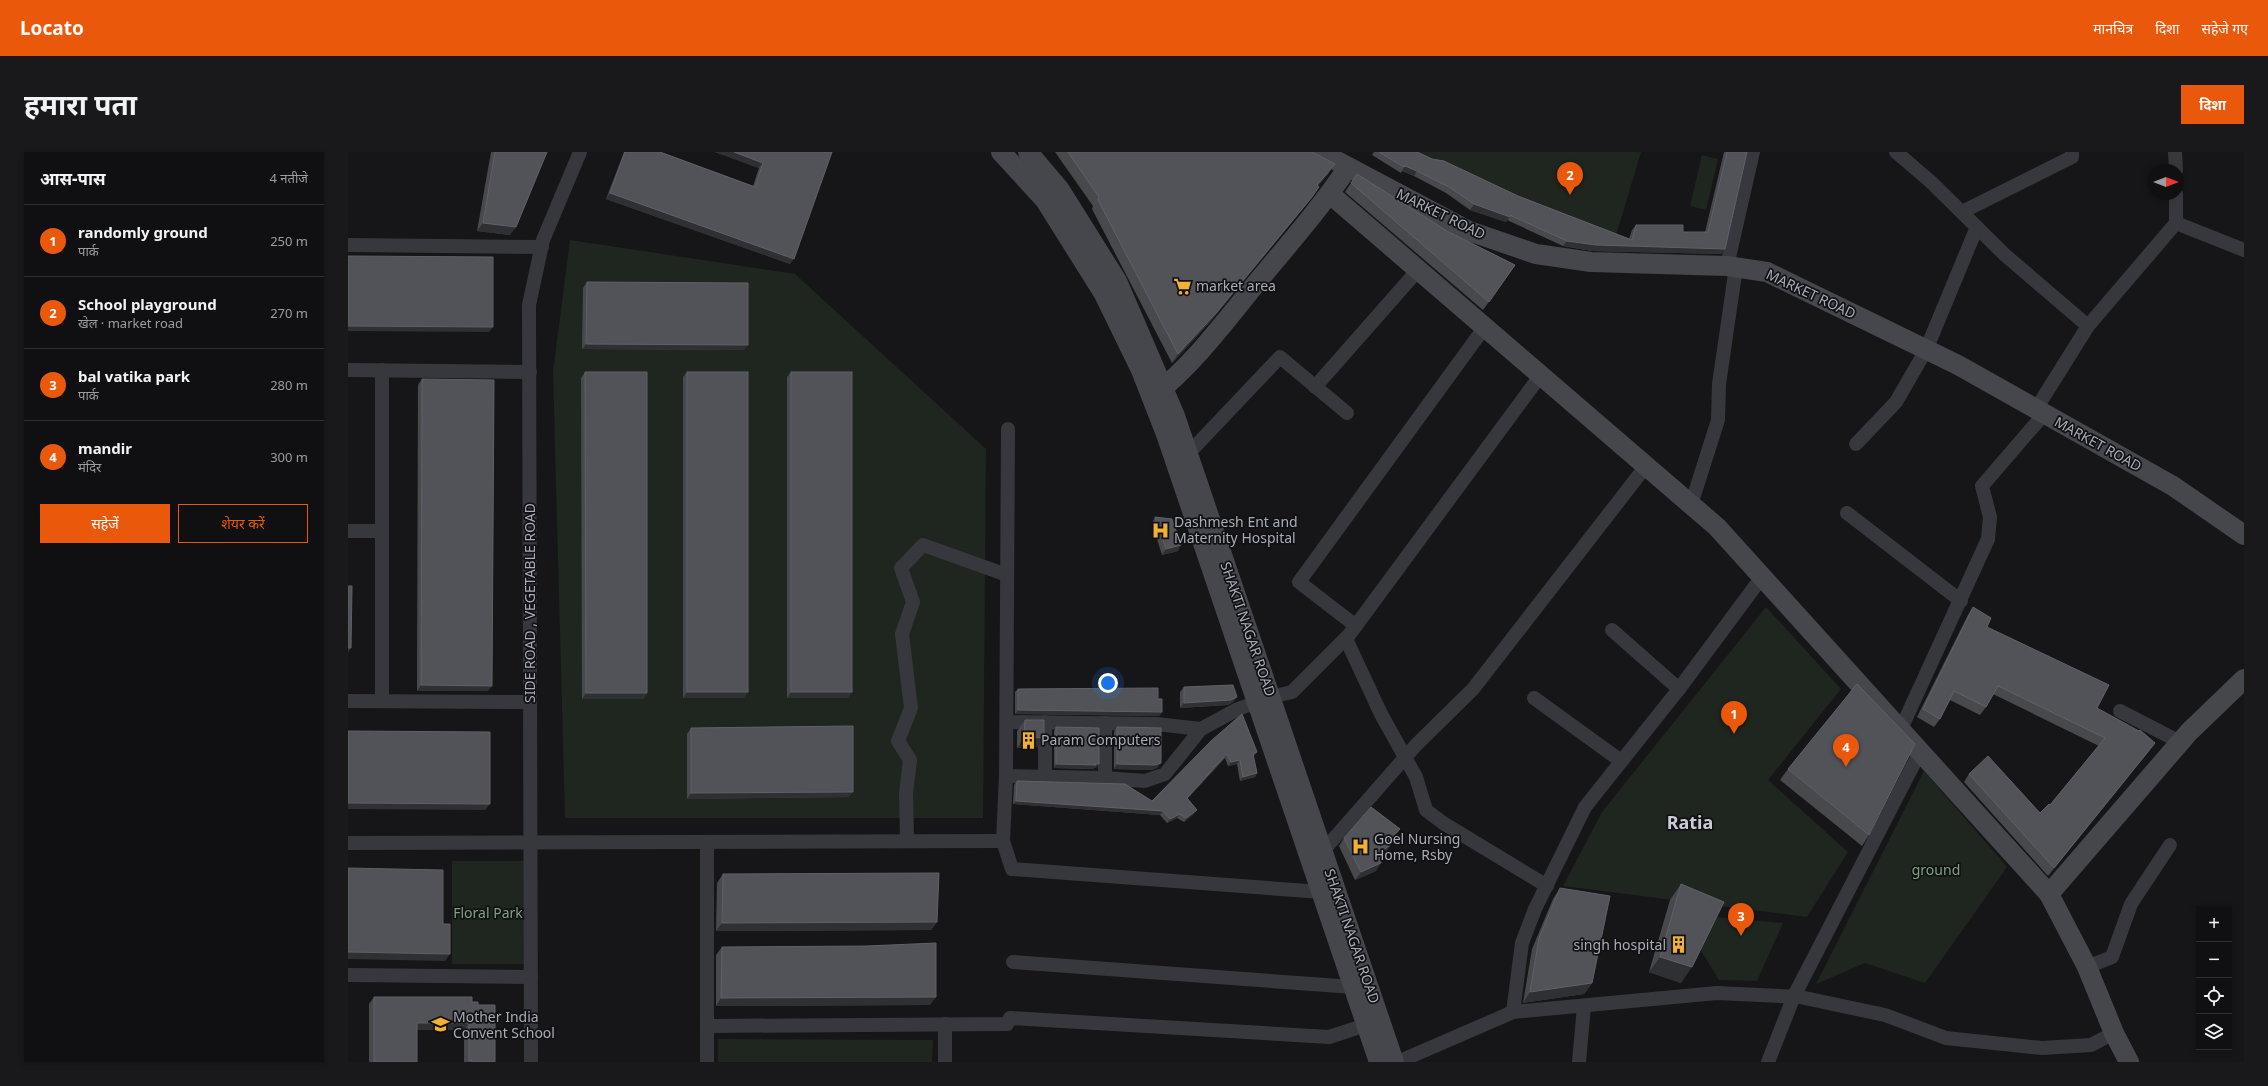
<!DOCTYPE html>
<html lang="hi">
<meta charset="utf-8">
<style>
:root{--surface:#101012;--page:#19191b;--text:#f1f3f6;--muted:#9c9d9f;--line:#303032;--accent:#ea580c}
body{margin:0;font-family:"Noto Sans","Noto Sans Devanagari",sans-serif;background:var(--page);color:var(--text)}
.controls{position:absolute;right:12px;bottom:12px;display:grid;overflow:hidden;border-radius:0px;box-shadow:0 2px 6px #0003}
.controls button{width:36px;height:36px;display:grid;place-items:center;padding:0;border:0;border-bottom:1px solid var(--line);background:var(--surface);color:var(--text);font:20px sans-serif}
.compass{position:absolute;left:1800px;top:12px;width:36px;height:36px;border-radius:50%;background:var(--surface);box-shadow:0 2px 6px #0003;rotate:90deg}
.you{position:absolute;left:760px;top:531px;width:14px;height:14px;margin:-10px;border:3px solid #fff;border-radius:50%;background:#1a73e8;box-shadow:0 0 0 6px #1a73e833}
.badge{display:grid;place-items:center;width:26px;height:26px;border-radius:50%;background:var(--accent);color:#fff;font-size:13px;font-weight:700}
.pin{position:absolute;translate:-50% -33px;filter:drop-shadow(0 1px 2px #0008)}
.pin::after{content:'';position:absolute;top:21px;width:14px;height:12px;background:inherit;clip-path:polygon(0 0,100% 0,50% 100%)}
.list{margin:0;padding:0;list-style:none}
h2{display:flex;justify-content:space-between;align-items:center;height:52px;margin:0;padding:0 16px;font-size:17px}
h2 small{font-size:13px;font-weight:400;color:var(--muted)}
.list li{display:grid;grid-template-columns:26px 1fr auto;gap:12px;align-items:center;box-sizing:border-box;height:72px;padding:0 16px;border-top:1px solid var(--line)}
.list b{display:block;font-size:15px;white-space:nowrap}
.list p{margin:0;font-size:13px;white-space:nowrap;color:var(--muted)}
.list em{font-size:13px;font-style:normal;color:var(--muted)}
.actions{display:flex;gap:8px;padding:12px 16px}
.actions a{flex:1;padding:9px 0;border:1px solid var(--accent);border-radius:0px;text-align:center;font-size:14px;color:var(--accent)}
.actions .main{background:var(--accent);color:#fff}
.icon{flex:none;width:22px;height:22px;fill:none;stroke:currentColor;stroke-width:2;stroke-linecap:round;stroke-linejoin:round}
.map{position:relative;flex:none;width:1896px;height:910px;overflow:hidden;border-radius:0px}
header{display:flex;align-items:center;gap:24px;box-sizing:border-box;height:56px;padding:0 20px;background:var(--accent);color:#fff}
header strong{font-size:19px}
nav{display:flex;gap:22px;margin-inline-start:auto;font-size:14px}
.intro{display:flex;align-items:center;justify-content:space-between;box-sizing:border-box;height:96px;padding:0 24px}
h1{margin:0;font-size:28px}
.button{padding:10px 18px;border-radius:0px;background:var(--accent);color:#fff;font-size:14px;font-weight:700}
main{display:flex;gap:24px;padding:0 24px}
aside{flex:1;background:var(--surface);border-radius:0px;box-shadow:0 2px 6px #0003}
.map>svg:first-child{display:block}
</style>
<header>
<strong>Locato</strong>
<nav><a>मानचित्र</a><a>दिशा</a><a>सहेजे गए</a></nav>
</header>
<div class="intro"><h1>हमारा पता</h1><a class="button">दिशा</a></div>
<main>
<aside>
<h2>आस-पास<small>4 नतीजे</small></h2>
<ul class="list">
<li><span class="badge">1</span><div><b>randomly ground</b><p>पार्क</p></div><em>250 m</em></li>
<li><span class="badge">2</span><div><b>School playground</b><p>खेल · market road</p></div><em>270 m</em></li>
<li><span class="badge">3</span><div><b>bal vatika park</b><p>पार्क</p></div><em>280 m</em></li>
<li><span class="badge">4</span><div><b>mandir</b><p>मंदिर</p></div><em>300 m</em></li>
</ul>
<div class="actions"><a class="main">सहेजें</a><a>शेयर करें</a></div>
</aside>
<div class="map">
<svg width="1896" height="910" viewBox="0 0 1896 910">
<rect width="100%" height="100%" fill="#161618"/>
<g fill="#1e261f">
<path d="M 1063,0 L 1293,0 L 1267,87 Z"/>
<path d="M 1354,3 L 1370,7 L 1358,58 L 1342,54 Z"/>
<path d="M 222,88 L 447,122 L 638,297 L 635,666 L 217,666 L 205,220 Z"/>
<path d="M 1418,455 L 1493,537 L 1420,628 L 1500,700 L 1459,765 L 1215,734 L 1254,660 Z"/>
<path d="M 1576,619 L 1659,715 L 1577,831 L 1517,811 L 1468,832 Z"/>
<rect x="104" y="709" width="72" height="103"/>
<path d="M 1366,765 L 1435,771 L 1409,829 L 1371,828 L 1352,797 Z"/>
<path d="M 370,887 L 585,888 L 584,910 L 370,910 Z"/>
</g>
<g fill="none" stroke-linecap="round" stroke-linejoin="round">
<g stroke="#37383d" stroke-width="14">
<path d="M 1548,0 L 1583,30 L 1657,103 L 1740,174"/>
<path d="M 1827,0 L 1828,18"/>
<path d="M 1614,60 L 1724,5 L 1724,0"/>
<path d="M 1828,71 L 1896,98"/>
<path d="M 0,93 L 194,95"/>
<path d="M 1379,114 L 1405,0"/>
<path d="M 0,218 L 182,220"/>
<path d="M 967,235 L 1070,118"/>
<path d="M 1688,257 L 1740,174 L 1828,71 L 1828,42"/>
<path d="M 660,277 L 658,624 L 655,689 L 664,717 L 973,740"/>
<path d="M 1508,292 L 1548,250 L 1578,198 L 1629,75"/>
<path d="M 840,302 L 932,205 L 999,261"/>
<path d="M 1343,353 L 1370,268 L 1371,232 L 1388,115"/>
<path d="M 1499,361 L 1613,449"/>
<path d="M 0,379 L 34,379"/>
<path d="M 1008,474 L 951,430 L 1136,176"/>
<path d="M 1264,478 L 1331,537"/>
<path d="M 998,487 L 1033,562 L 1068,625 L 1078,658 L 1095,671 L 1199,734"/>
<path d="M 1186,546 L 1273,609"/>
<path d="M 0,549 L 182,550"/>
<path d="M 34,549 L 34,218"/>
<path d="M 1772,559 L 1832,590"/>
<path d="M 659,570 L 808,572 L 853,577"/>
<path d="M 697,570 L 697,625"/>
<path d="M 757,571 L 757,626"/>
<path d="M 1552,579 L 1640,387 L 1642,365 L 1634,334 L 1696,262"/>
<path d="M 658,624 L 757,626 L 797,629 L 817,622 L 853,577 L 890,557 L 923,545 L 944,540 L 1001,483 L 1192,224"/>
<path d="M 559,689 L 558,641 L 562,608 L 550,589 L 563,556 L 554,482 L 565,450 L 553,416 L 575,393 L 659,423"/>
<path d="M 359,690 L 359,910"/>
<path d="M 0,691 L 655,689"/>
<path d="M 975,699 L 1068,593 L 1125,537 L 1298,314"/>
<path d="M 665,810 L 1005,835"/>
<path d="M 1739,815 L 1764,805 L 1783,752 L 1822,693"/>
<path d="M 0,823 L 183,825"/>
<path d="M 1165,860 L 1174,791 L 1187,757 L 1237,655 L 1331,537 L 1414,425"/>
<path d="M 359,874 L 659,872 L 662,866 L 981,885 L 1018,873"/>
<path d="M 183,910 L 181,153 L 195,88 L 232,0"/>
<path d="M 597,910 L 597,872"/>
<path d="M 1050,910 L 1165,860 L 1369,841 L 1452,845 L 1537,863 L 1598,886 L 1694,896 L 1743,893 L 1766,881"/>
<path d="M 1231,910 L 1236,854"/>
<path d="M 1420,910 L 1446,844 L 1572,600"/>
</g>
<g stroke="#45474d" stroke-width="20">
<path d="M 653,0 L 697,48 L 756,142 L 793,218 L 818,282 L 1031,910"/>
<path d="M 680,0 L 712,38 L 769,129 L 827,264 L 1046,910"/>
<path d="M 972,0 L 1121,79 L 1188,102 L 1243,110 L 1379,114 L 1419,120 L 1610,213 L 1825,334 L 1896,383"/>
<path d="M 982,42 L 1369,375 L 1701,742 L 1739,815 L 1766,881 L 1781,910"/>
<path d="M 805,244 C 842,216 877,170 906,134 C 938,95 972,57 1000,15"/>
<path d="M 1701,742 L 1841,580 L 1896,527"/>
</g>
</g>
<g fill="#47494d">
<path d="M 143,0 L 199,0 L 162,83 L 129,79 Z"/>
<path d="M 276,0 L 312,0 L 405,34 L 411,16 L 367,0 L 484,0 L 442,112 L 258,47 Z"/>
<path d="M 707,0 L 964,0 L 981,21 L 970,34 L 965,44 L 957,54 L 862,170 L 824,211 L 744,57 L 745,54 Z"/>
<path d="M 1026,0 L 1069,0 L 1170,44 L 1281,87 L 1284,78 L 1288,73 L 1335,80 L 1357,80 L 1376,0 L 1399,0 L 1377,97 L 1373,102 L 1244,99 L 1215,94 L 1159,68 L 1158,70 L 1122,58 L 1098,41 L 1066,24 L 1054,19 L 1053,21 L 1024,3 Z"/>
<path d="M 1009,22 L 1099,79 L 1167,113 L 1135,158 L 997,40 Z"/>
<path d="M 239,130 L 396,198 L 234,197 L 235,136 Z"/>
<path d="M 237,220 L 299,541 L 295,547 L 234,547 L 233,226 Z"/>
<path d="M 339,220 L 396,546 L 335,546 L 335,225 Z"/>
<path d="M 443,220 L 500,546 L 439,546 L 439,225 Z"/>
<path d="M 74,227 L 140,539 L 69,539 L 70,233 Z"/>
<path d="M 807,365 L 830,399 L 814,403 L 804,371 Z"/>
<path d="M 1625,455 L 1639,475 L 1749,556 L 1801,599 L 1700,724 L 1616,630 L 1621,622 L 1692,661 L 1702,653 L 1751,594 L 1645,542 L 1638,555 L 1632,563 L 1602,548 L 1592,567 L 1586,575 L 1569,565 L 1620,463 Z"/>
<path d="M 836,535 L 889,545 L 885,550 L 880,553 L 832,556 L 832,540 Z"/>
<path d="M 670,537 L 810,547 L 814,560 L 811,564 L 667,562 L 667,540 Z"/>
<path d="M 677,568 L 688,596 L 669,596 L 669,579 Z"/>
<path d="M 708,575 L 748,616 L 746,616 L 745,617 L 706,616 L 706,579 Z"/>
<path d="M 769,575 L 810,615 L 804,618 L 766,617 L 766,580 Z"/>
<path d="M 343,576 L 501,645 L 339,647 L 339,582 Z"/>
<path d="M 864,588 L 909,600 L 906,604 L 905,605 L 909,621 L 907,625 L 892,629 L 889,612 L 880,614 L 877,606 L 839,647 L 846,662 L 836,670 L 829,666 L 819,671 L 812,663 L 665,652 L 666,633 L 669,629 L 804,649 Z"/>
<path d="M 1440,617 L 1521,683 L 1514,694 L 1432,628 Z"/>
<path d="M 1052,677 L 1046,685 L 1041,690 L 1043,692 L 1038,700 L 1032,705 L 1028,719 L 1007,728 L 991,694 L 996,686 Z"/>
<path d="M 375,722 L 589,770 L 583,778 L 368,779 L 369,731 Z"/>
<path d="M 1333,732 L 1333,831 L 1301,820 L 1322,748 Z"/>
<path d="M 1212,736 L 1244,831 L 1236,842 L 1175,851 L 1184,797 L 1205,747 Z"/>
<path d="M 374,795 L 582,853 L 368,854 L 368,803 Z"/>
<path d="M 26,845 L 124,850 L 130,853 L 147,910 L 116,910 L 116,878 L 69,878 L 69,910 L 21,910 L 21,852 Z"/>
</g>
<g fill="#2f3033">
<path d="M 367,0 L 386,0 L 415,11 L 411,16 Z"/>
<path d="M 987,12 L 981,21 L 963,42 L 969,33 Z"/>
<path d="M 1057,14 L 1069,19 L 1066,24 L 1054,19 Z"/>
<path d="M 971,35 L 957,54 L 862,170 L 824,211 L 830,202 Z"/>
<path d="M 262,41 L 446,107 L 442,112 L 258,47 Z"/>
<path d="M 1126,52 L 1162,65 L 1158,70 L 1122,58 Z"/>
<path d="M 135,71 L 168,75 L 162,83 L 129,79 Z"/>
<path d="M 1219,89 L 1377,97 L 1373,102 L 1244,99 L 1215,94 Z"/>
<path d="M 0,174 L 145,175 L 141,180 L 0,179 Z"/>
<path d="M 238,192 L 400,193 L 396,198 L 234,197 Z"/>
<path d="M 833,393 L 830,399 L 814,403 L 818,397 Z"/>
<path d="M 0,496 L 3,496 L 0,501 Z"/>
<path d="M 73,533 L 144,534 L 140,539 L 69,539 Z"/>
<path d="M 339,540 L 400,540 L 396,546 L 335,546 Z"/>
<path d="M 443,540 L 504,540 L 500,546 L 439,546 Z"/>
<path d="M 238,541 L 299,541 L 295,547 L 234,547 Z"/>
<path d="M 889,545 L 885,550 L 880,553 L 832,556 L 836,551 Z"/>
<path d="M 670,558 L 814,560 L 811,564 L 667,562 Z"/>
<path d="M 676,585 L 696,586 L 688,596 L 669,596 Z"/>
<path d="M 1807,591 L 1801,599 L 1700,724 L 1706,716 Z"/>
<path d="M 909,600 L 906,604 L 902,606 L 905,602 Z"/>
<path d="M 879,602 L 877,606 L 836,650 L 839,646 Z"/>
<path d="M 892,608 L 889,612 L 880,614 L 883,610 Z"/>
<path d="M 813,611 L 810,615 L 804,618 L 766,617 L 769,612 Z"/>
<path d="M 708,612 L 751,612 L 748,616 L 746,616 L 745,617 L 706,616 Z"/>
<path d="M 909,621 L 907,625 L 892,629 L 895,625 Z"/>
<path d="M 505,640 L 501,645 L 339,647 L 343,641 Z"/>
<path d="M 668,649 L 815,659 L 812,663 L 665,652 Z"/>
<path d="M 0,651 L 142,652 L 137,658 L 0,657 Z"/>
<path d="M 849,658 L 846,662 L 836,670 L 838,666 Z"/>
<path d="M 832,662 L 829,666 L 819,671 L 822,667 Z"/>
<path d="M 1052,677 L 1046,685 L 1034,697 L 1040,689 Z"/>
<path d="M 1043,692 L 1038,700 L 1025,710 L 1031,702 Z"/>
<path d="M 1033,711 L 1028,719 L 1007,728 L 1013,720 Z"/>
<path d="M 589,770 L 583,778 L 368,779 L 374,771 Z"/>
<path d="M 0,800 L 102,802 L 97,809 L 0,807 Z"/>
<path d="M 1312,805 L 1344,815 L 1333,831 L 1301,820 Z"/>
<path d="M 1244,831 L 1236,842 L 1175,851 L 1182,840 Z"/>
<path d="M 588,845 L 582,853 L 368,854 L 373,846 Z"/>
<path d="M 69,871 L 121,871 L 116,878 L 64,878 Z"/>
</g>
<g fill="#525359" stroke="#5f6168">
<path d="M 147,0 L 199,0 L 168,75 L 135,71 Z"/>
<path d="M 277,0 L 312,0 L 407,35 L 415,11 L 386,0 L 484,0 L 446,107 L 262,41 Z"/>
<path d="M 720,0 L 964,0 L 987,12 L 969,33 L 971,35 L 964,45 L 868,161 L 830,202 L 750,48 L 751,45 Z"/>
<path d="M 1031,0 L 1069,0 L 1084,7 L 1096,9 L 1170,44 L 1284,88 L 1288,73 L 1335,73 L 1335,80 L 1360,80 L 1379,0 L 1399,0 L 1377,97 L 1248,93 L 1219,89 L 1162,63 L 1162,65 L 1126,52 L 1101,35 L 1069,19 L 1057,14 L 1056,15 Z"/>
<path d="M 1009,22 L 1099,79 L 1167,113 L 1141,150 L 1003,31 Z"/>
<path d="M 0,104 L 145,105 L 145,175 L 0,174 Z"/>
<path d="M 239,130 L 400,131 L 400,193 L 238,192 Z"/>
<path d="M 237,220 L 299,220 L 299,541 L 238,541 Z"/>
<rect x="339" y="220" width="61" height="320"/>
<rect x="443" y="220" width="61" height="320"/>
<path d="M 74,227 L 146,228 L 144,534 L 73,533 Z"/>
<path d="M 807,365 L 824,367 L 833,393 L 818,397 Z"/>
<path d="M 0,434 L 4,434 L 3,496 L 0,496 Z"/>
<path d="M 1625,455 L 1643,466 L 1639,475 L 1761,533 L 1749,556 L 1791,579 L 1792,578 L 1807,591 L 1706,716 L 1621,622 L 1640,604 L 1692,661 L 1701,652 L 1702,653 L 1757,586 L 1650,534 L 1638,555 L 1606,539 L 1592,567 L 1575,557 Z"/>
<path d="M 1509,532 L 1567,592 L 1521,683 L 1440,617 Z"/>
<path d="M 885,533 L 889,545 L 883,548 L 836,551 L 836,535 Z"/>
<path d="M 810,536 L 810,547 L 814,547 L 814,560 L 670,558 L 670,537 Z"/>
<path d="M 894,562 L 909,600 L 905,602 L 909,621 L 895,625 L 892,608 L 883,610 L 879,602 L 839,646 L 849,658 L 838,666 L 832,662 L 822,667 L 815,659 L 668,649 L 669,629 L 777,632 L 804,649 L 864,588 Z"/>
<path d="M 677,568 L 696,568 L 696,586 L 676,585 Z"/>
<path d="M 505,574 L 505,640 L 343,641 L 343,576 Z"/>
<path d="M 708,575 L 751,576 L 751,612 L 746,612 L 748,613 L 708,612 Z"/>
<path d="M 769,575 L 813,576 L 813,611 L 807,613 L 769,612 Z"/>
<path d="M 0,579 L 142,580 L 142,652 L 0,651 Z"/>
<path d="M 1023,655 L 1052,677 L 1040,689 L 1043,692 L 1031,702 L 1033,711 L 1013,720 L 996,686 Z"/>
<path d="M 0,716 L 95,718 L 95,772 L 102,772 L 102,802 L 0,800 Z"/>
<path d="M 591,721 L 589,770 L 374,771 L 375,722 Z"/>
<path d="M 1333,732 L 1376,750 L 1344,815 L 1312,805 Z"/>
<path d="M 1212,736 L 1262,744 L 1244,831 L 1182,840 L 1191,786 Z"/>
<path d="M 588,791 L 588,845 L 373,846 L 374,795 L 519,794 Z"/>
<path d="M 26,845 L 124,845 L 124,850 L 130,850 L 130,853 L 147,853 L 147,910 L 124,910 L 124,908 L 121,909 L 121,871 L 69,871 L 69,910 L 26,910 Z"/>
</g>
<defs>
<symbol id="supermarket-bare" viewBox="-9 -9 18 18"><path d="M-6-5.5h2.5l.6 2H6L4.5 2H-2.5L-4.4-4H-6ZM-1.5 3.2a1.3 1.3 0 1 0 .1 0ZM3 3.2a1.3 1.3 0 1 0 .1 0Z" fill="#f2b134" stroke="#111113" stroke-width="2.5" paint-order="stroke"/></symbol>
<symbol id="hospital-bare" viewBox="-9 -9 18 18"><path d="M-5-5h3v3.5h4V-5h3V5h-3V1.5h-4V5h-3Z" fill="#f2b134" stroke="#111113" stroke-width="2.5" paint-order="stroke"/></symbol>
<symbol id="building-bare" viewBox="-9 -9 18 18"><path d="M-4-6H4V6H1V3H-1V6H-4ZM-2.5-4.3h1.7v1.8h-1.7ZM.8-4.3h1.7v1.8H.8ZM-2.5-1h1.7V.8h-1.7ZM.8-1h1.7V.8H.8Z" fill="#f2b134" stroke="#111113" stroke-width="2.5" paint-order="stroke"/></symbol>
<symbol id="school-bare" viewBox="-9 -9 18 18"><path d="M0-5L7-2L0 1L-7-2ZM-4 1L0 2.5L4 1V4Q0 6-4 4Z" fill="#f2b134" stroke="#111113" stroke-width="2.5" paint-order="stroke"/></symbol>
</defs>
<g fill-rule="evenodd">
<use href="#supermarket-bare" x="822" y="122" width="25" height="25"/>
<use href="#hospital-bare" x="800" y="366" width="25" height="25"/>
<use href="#building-bare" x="668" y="576" width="25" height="25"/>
<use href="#hospital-bare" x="1000" y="682" width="25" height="25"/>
<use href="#building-bare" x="1318" y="780" width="25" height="25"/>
<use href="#school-bare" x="80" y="860" width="25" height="25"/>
</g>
<g text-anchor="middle" stroke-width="3.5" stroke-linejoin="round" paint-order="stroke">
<g font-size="14" fill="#a8adb8" stroke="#111113">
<text transform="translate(1093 62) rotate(26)" y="5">MARKET ROAD</text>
<text transform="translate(1463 142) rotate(25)" y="5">MARKET ROAD</text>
<text transform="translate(1750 292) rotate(29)" y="5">MARKET ROAD</text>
<text transform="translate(182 451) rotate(-90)" y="5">SIDE ROAD , VEGETABLE ROAD</text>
<text transform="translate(900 477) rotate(71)" y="5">SHAKTI NAGAR ROAD</text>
<text transform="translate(1004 784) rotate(71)" y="5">SHAKTI NAGAR ROAD</text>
</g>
<g font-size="14" fill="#a8adb8" stroke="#111113" text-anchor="start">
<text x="848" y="139">market area</text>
<text x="826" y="375">Dashmesh Ent and<tspan x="826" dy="16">Maternity Hospital</tspan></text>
<text x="693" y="593">Param Computers</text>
<text x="1026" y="692">Goel Nursing<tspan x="1026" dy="16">Home, Rsby</tspan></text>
<text x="1318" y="798" text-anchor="end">singh hospital</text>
<text x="105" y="870">Mother India<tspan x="105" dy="16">Convent School</tspan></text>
</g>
<g font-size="14" fill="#7fa381" stroke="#111113">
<text x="1588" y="723">ground</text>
<text x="140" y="766">Floral Park</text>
</g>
<g font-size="18" font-weight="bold" fill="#c9ccd4" stroke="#111113">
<text x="1342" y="677">Ratia</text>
</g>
</g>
</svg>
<div class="controls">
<button>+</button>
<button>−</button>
<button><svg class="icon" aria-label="locate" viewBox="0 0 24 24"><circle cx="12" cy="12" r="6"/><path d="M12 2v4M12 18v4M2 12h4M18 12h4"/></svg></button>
<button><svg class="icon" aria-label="layers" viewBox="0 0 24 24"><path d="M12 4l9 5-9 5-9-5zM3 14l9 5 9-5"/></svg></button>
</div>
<svg class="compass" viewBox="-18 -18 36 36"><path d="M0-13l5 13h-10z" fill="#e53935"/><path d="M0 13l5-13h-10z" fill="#9c9d9f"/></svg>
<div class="you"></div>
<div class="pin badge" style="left:1386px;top:582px">1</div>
<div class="pin badge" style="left:1222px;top:43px">2</div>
<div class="pin badge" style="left:1393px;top:784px">3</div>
<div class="pin badge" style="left:1498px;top:615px">4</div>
</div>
</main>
